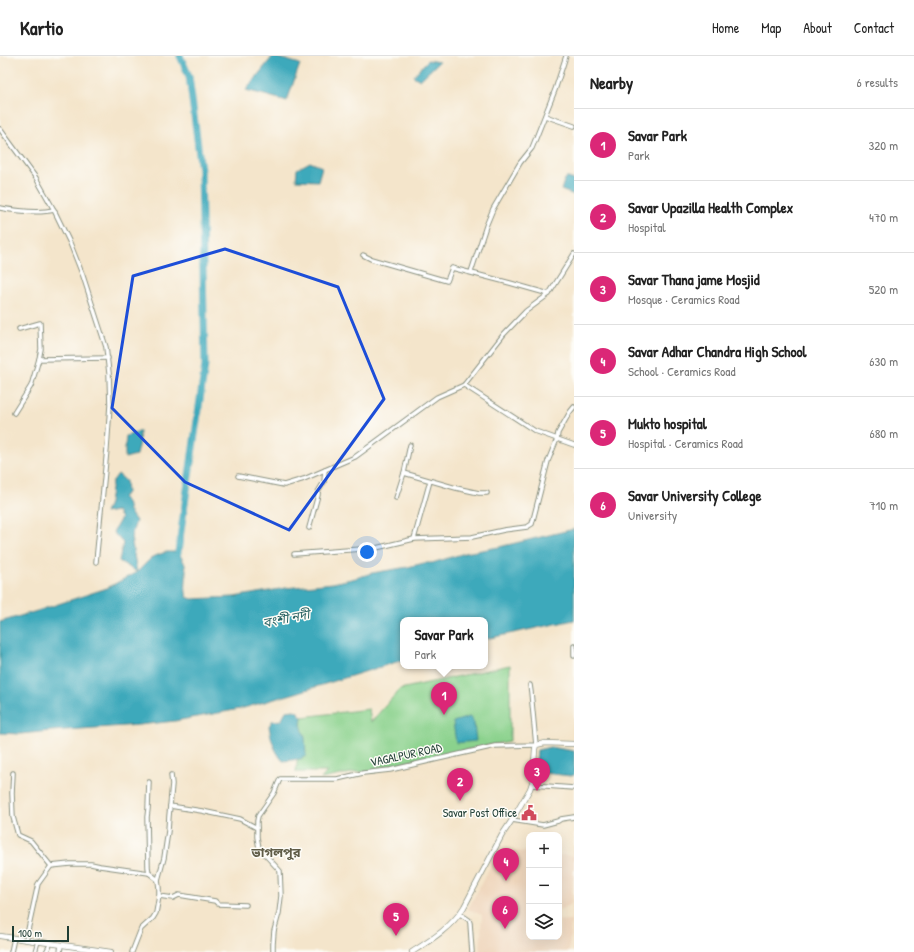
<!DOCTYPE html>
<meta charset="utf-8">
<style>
:root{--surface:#fff;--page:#f2f2f2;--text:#222;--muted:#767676;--line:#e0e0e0;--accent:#db2777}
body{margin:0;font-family:"Patrick Hand","Noto Sans Bengali",sans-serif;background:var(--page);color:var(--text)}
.controls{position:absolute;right:12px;bottom:12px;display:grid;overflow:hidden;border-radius:8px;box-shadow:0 4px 16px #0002}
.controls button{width:36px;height:36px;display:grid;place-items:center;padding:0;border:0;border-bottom:1px solid var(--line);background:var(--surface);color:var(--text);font:20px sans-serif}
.scale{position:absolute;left:12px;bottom:10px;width:57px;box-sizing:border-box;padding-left:4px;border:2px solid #1f3d34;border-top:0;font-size:11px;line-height:14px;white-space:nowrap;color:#1f3d34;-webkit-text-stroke:3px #fdfcf7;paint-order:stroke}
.you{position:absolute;left:367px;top:496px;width:14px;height:14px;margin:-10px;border:3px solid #fff;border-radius:50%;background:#1a73e8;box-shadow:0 0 0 6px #1a73e833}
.badge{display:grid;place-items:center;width:26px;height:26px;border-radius:50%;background:var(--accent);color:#fff;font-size:13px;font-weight:700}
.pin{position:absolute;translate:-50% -33px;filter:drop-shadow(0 1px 2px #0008)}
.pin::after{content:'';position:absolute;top:21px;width:14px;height:12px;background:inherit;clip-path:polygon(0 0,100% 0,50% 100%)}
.popup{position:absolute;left:400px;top:561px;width:88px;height:52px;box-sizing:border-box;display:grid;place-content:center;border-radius:8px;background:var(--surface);filter:drop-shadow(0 1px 3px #0005);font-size:13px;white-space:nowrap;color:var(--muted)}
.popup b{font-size:15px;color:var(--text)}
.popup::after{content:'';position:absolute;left:50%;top:100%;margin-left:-8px;border:8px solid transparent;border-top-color:var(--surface)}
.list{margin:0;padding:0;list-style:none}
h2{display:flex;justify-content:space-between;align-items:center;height:52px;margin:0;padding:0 16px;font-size:17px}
h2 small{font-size:13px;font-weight:400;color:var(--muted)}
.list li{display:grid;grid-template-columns:26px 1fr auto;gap:12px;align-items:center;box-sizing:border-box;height:72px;padding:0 16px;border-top:1px solid var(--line)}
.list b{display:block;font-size:15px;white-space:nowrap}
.list p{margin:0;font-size:13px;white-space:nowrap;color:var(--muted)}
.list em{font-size:13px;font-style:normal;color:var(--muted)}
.icon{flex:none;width:22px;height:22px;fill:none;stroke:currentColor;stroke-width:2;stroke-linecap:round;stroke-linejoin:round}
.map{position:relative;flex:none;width:574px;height:896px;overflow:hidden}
header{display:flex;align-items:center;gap:24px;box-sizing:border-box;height:56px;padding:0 20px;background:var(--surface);border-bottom:1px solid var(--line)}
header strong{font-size:19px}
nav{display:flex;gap:22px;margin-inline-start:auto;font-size:14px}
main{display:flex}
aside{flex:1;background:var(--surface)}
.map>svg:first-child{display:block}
</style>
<header>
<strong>Kartio</strong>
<nav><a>Home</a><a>Map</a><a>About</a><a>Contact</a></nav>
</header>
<main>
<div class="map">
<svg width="574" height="896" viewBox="0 0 574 896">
<rect width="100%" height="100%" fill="#fdfcf7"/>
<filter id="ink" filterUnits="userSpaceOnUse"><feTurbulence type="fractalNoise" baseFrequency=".025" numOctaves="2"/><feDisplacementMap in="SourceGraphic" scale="8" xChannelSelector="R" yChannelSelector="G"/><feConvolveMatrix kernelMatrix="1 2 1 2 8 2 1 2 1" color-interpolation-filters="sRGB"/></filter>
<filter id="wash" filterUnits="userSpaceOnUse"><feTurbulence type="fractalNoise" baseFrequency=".012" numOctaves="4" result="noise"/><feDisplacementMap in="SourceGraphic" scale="16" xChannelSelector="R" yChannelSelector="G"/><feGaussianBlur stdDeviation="0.9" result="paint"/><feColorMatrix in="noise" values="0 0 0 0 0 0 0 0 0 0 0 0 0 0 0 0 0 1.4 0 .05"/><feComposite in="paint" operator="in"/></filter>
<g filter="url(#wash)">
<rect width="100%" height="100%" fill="#f4e5cb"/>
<g fill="#efd6bc">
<path d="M 499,794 L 529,796 L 529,881 L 559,881 L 559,864 L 571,865 L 569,896 L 480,896 L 482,859 L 468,853 Z"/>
<path d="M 559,799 L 574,800 L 574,814 L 571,848 L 559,854 Z"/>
</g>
<path fill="#8bd28d" stroke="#558860" d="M 510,609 L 510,685 L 376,712 L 376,716 L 356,716 L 321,723 L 327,716 L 296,716 L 302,661 L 369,653 L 371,666 L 400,633 Z"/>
<g fill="#3ca9bb" stroke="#2e7378">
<path d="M 273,0 L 300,8 L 287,45 L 246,34 Z"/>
<path d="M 428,4 L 439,6 L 420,24 L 413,20 Z"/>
<path d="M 310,106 L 322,111 L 318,125 L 296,124 L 297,113 Z"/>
<path d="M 568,122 L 574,124 L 574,139 L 561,134 L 564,125 L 566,122 Z"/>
<path d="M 140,375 L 139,386 L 136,399 L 125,402 L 125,390 L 126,380 Z"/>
<path d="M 118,418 L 126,425 L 127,437 L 122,441 L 127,446 L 129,455 L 136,465 L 131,481 L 137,516 L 152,501 L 166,496 L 178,496 C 182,502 186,508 186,515 C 187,524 184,532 187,541 L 192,543 L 234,541 L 286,532 L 333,527 L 356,522 L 372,517 L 408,511 L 424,507 L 432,507 L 465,497 L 499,491 L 574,473 L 574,564 L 485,583 L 485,564 L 403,564 L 403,604 L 299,636 L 240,653 L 175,665 L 139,669 L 51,675 L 20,678 L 0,677 L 0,566 L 37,555 L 107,532 L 137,516 L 119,505 L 123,487 L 113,476 L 121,462 L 116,455 L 105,457 L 109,447 L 112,426 Z"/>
<path d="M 294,654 L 298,656 L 302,661 L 301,668 L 305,682 L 306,700 L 300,703 L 283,705 C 274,695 271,683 269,670 L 272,665 L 282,664 L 283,660 L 286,655 Z"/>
<path d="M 469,661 L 472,663 L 474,667 L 476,685 L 456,687 L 453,666 Z"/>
<path d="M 550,691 L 574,695 L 574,719 L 571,720 L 535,716 L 537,694 Z"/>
</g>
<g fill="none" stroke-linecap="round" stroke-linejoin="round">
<path stroke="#3ca9bb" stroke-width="7" d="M 176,505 L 178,496 L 205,309 L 201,114 L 189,20 L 180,0"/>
</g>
</g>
<g filter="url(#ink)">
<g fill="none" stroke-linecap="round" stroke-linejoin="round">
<defs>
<g id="minor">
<path d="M 545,60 L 574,70"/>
<path d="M 0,73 L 36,122 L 54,154 L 70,187 L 83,220 L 106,291 L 109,317 L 110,349 L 107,393 L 96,506"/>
<path d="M 0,152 C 17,155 37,158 54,154"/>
<path d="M 363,199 L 371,203 L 447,225 L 452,212 L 510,227 L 549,238"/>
<path d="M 471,216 L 486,170 L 493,153 L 520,107 L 532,92 L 555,34 L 566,0"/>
<path d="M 19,273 L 40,267 L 41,293 L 39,303"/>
<path d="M 464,329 L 535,375 L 574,389"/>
<path d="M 14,357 L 31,330 L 39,303 L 108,302"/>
<path d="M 404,417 L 456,432 L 479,437 L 487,437"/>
<path d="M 238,420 L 284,429 L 304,423 L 355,401 L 437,341 L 464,329 L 504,278 L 526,255 L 549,238 L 574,198"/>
<path d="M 396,442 L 404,417 L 410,389"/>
<path d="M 309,472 L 318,439 L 318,436 L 324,426 L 325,414"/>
<path d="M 414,483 L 430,425"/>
<path d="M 294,498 L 376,492 L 414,483 L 472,481 L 504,474 L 527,471 L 532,468 L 548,405 L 557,383 L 558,377 L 570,356 L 574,351"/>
<path d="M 574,590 L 574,600"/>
<path d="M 13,717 L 12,737 L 13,761 L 18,779 L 31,785 L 51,810"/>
<path d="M 171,719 L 172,728 L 170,750 L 202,755 L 240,763 L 257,772"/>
<path d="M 149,726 L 148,753 L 147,761 L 148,811 L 149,817 L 158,824"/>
<path d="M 532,729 L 574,732"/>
<path d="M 512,764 L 543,769 L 558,765 L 561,763 L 574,761"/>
<path d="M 159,840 L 173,842 L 179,839 L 215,845 L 218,848 L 246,849"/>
<path d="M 460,858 L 469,864 L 470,867 L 472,896"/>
<path d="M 26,883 L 38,828 L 51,810 L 70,808 L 91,808 L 100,810 L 149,817"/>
<path d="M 11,896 L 14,882"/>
<path d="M 35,896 L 38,885"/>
<path d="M 46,896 L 51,887"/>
<path d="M 60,896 L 61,889"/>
<path d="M 132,896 L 141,873 L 153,862 L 156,857 L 159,840 L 159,832 L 158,824 L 164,802 L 168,775 L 169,760 L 170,750"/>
<path d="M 273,896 L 273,888 L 274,875 L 279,857 L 281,840 L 280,815 L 259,792 L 257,781 L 257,765 L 258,760 L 274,737 L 280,723 L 337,723 L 363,717 L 390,714 L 451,700 L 495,690 L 536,689 L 531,636 L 530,629"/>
</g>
<g id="tertiary">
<path d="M 0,880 L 111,896"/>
<path d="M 412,896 C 431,884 452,871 464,851 L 502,779 L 512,764 L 530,733 L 533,724 L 535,693 L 536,689 L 545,687 L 574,688"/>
</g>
</defs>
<use href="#minor" stroke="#8a9180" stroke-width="5.5"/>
<use href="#tertiary" stroke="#8a9180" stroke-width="6"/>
<use href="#minor" stroke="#fff" stroke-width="3.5"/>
<use href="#tertiary" stroke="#fff" stroke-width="4.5"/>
</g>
</g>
<path fill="none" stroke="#1d4ed8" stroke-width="3" stroke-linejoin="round" d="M 225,193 L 338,231 L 384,343 L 289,474 L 185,426 L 112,352 L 133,220 Z"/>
<defs>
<symbol id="civic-bare" viewBox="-9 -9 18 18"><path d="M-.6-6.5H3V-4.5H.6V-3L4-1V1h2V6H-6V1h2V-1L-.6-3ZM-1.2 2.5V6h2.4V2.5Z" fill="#d1495b" stroke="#fdfcf7" stroke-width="2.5" paint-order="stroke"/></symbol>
</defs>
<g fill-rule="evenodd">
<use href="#civic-bare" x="518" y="746" width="22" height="22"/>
</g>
<g text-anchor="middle" stroke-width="3" stroke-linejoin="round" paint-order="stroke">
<g font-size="12" fill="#1f3d34" stroke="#fdfcf7">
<text transform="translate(406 699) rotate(-12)" y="4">VAGALPUR ROAD</text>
</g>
<g font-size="12" fill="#1f3d34" stroke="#fdfcf7" text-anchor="end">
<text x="517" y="761">Savar Post Office</text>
</g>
<g font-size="13" font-style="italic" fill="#296363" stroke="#fdfcf7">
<text transform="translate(286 562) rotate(-11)" y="5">বংশী নদী</text>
</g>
<g font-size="13" font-weight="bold" fill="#5f5c47" stroke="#fdfcf7">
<text x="276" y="801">ভাগলপুর</text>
</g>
</g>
</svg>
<div class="controls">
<button>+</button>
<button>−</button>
<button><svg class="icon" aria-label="layers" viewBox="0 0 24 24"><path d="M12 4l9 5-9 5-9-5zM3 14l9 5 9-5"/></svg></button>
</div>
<div class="scale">100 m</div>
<div class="you"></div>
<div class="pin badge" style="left:444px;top:659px">1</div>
<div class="popup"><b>Savar Park</b>Park</div>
<div class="pin badge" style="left:460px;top:745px">2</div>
<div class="pin badge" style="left:537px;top:735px">3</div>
<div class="pin badge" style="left:506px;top:825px">4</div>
<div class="pin badge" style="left:396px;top:880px">5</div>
<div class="pin badge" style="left:505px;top:873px">6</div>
</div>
<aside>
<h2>Nearby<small>6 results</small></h2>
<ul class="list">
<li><span class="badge">1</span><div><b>Savar Park</b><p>Park</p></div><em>320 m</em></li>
<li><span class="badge">2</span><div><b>Savar Upazilla Health Complex</b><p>Hospital</p></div><em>470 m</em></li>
<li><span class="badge">3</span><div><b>Savar Thana jame Mosjid</b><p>Mosque · Ceramics Road</p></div><em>520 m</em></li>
<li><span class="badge">4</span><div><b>Savar Adhar Chandra High School</b><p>School · Ceramics Road</p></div><em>630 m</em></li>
<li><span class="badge">5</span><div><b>Mukto hospital</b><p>Hospital · Ceramics Road</p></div><em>680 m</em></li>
<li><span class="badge">6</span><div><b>Savar University College</b><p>University</p></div><em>710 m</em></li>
</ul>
</aside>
</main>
